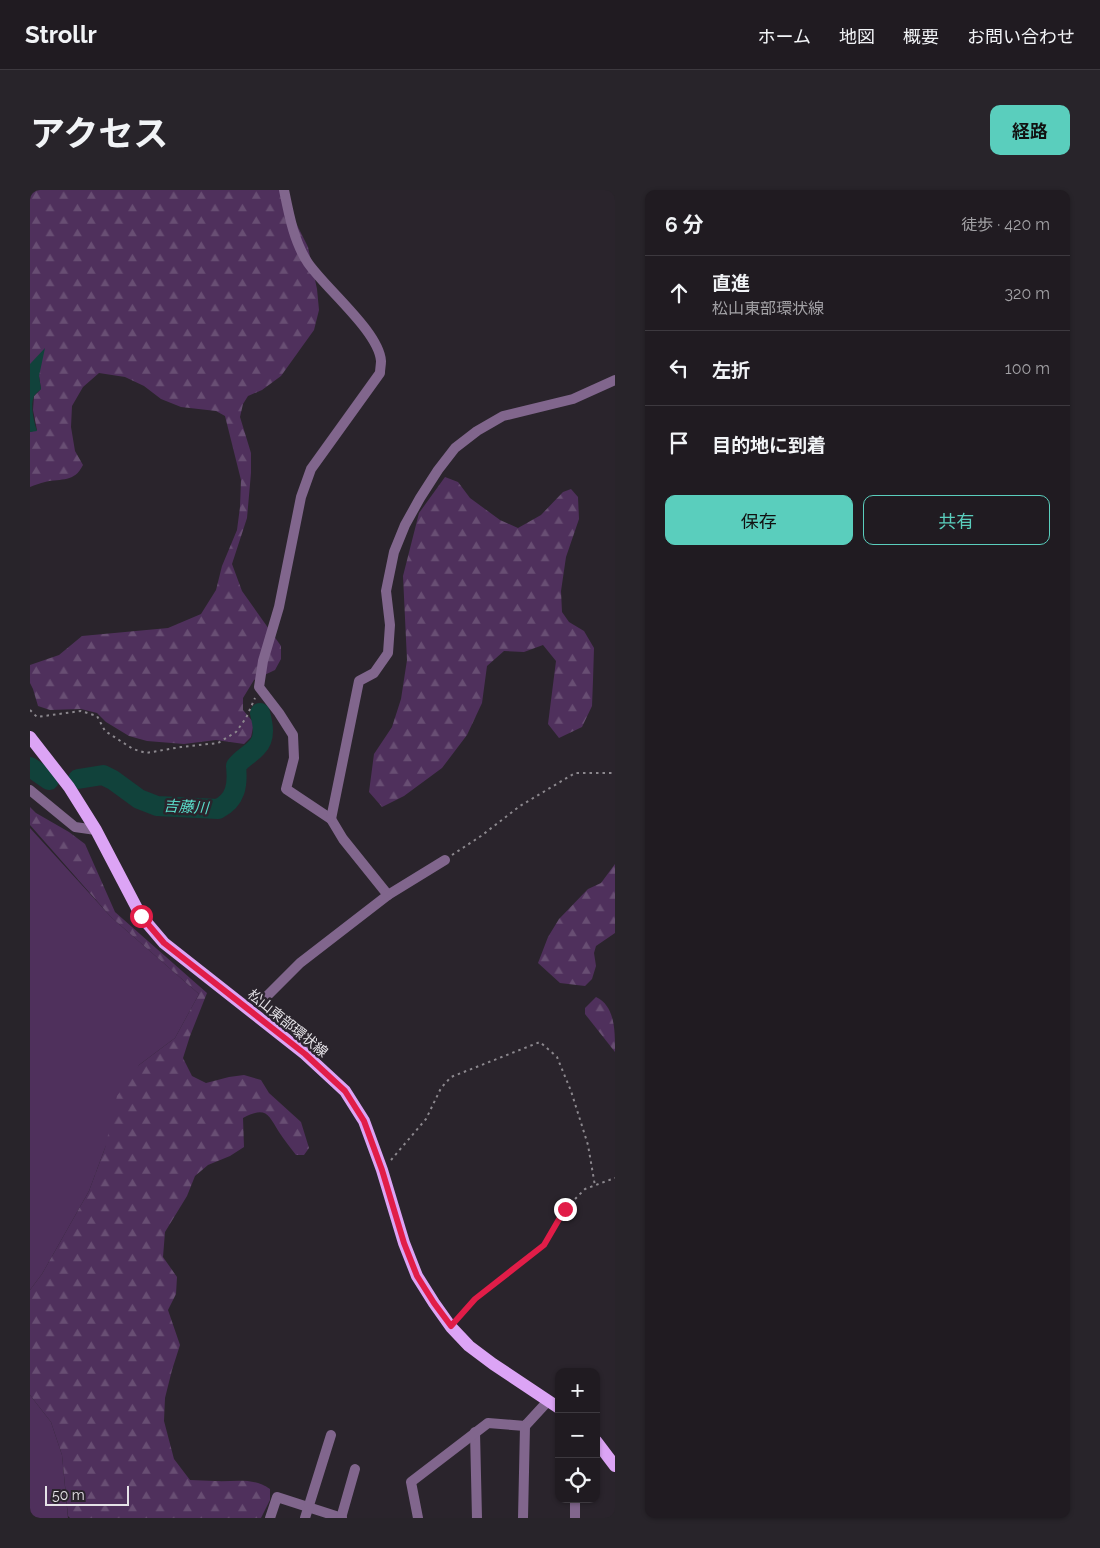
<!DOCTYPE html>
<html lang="ja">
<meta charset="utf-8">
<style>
:root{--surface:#201b21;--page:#28242a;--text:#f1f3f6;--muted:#a2a1a5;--line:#3d393f;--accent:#5acebd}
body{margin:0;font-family:Raleway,"Noto Sans JP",sans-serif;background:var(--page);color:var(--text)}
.controls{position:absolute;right:15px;bottom:15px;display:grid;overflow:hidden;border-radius:10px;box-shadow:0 1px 4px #0004}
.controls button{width:45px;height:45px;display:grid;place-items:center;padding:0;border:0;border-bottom:1px solid var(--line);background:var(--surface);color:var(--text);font:25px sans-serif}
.scale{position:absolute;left:15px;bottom:12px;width:84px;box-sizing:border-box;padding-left:5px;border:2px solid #e5e2e7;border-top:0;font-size:14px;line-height:18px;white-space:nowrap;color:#e5e2e7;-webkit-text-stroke:4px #2a242c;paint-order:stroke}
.stop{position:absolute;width:15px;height:15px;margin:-11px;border:4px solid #e11d48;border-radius:50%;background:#fff}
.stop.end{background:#e11d48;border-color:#fff;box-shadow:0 1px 5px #0008}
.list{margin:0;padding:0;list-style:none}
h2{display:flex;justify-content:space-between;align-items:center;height:65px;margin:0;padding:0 20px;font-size:21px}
h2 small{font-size:16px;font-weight:400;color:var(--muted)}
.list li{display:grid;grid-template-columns:32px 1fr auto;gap:15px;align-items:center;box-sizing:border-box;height:75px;padding:0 20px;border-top:1px solid var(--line)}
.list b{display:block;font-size:19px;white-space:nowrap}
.list p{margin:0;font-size:16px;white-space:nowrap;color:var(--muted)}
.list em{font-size:16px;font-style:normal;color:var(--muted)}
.actions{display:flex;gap:10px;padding:15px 20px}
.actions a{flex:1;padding:11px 0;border:1px solid var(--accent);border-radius:10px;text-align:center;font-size:18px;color:var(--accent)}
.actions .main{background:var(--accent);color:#111}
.icon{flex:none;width:28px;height:28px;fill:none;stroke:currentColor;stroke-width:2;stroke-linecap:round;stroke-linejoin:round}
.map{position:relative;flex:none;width:585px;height:1328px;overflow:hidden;border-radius:10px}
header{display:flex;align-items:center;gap:30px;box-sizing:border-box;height:70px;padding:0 25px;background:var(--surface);border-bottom:1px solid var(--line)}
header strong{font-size:24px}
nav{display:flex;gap:28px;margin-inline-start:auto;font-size:18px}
.intro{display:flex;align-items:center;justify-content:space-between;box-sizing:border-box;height:120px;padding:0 30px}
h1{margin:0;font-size:35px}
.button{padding:12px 22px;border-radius:10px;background:var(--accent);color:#111;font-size:18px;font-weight:700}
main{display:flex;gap:30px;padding:0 30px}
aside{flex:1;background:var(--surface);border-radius:10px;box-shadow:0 1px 4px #0004}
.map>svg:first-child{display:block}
</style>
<header>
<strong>Strollr</strong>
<nav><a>ホーム</a><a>地図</a><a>概要</a><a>お問い合わせ</a></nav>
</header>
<div class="intro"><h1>アクセス</h1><a class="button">経路</a></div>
<main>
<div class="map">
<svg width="585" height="1328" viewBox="0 0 585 1328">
<defs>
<pattern id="forest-firs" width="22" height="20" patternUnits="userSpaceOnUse" patternTransform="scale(1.25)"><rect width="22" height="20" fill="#4f305c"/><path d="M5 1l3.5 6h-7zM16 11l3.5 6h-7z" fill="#684e73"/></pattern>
</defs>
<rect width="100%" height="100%" fill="#2a242c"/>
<g fill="#4f305c">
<path d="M 0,638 L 81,727 L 169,804 L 145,848 L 109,875 L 75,958 L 59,1001 L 12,1084 L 0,1100 Z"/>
<path d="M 0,1205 L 21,1232 L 32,1265 L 38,1328 L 0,1328 Z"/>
</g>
<g fill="url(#forest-firs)">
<path d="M 0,0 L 254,0 L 264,29 L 278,57 L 287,99 L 289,120 L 284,140 L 251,186 L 232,200 L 218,206 L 213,214 L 210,227 L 221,263 L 221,283 L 217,328 L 202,374 L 212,401 L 251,456 L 251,469 L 245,480 L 224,490 L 213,508 L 213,520 L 224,533 L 221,547 L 214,554 L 186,550 L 154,554 L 117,551 L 99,546 L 76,532 L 67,523 L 51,519 L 20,520 L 8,516 L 3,499 L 0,493 L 0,475 L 29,465 L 52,446 L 138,438 L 171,424 L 186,400 L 192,376 L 207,340 L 210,317 L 211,290 L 195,226 L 186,221 L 151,217 L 131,209 L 114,196 L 95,187 L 69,183 L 53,197 L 42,216 L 41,237 L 45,261 L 53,275 C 44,293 32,288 15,292 C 10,293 5,295 0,297 L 0,242 L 7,240 L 3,220 L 4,206 L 11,199 L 9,186 L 0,174 Z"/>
<path d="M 415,287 L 428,292 L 440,308 L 470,330 L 488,338 L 511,325 L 533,302 L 541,299 L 548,307 L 549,329 L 536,367 L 531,401 L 532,422 L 539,432 L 554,441 L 564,458 L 563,490 L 562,516 L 552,537 L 529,548 L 518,534 L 526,471 L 513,455 L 494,462 L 474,461 L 457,476 L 452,513 L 437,545 L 412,578 L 374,606 L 352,617 L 339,602 L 344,564 L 362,537 L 371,509 L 377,470 L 373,386 L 389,323 Z"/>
<path d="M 0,617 L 6,623 L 39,642 L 55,654 L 85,722 L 177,803 L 160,846 L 153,868 L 162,886 L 176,893 L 199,887 L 214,885 L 231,890 L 239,903 L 271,932 L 279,958 L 274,965 L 266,965 C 260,957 254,950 249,942 C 238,924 236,916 213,928 L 214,957 L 200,966 L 178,975 L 165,986 L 157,1006 L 135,1042 L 133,1067 L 147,1087 L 146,1104 L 138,1120 L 150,1155 L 142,1180 L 135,1208 L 134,1231 L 144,1269 L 160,1290 C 168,1290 177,1291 185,1291 C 205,1292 223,1287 240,1299 L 240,1310 L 231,1328 L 40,1328 L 38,1326 L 32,1265 L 21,1232 L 0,1205 L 0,1100 L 12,1084 L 59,1001 L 75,958 L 87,906 L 109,875 L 145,848 L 169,804 L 81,727 L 0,635 Z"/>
<path d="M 585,674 L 585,743 L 566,756 L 564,763 L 566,776 L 562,789 L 555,796 L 530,793 L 508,773 L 518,747 L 529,729 L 558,699 L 571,693 Z"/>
<path d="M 566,807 C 585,816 585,840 585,862 L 555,824 L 555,818 Z"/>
</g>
<path fill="#11423b" d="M 15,158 L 9,186 L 11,199 C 9,201 6,203 4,206 C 0,215 4,232 7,241 L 0,242 L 0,174 Z"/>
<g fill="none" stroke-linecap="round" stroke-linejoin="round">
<g stroke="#11423b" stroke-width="20">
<path d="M 0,577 L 19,590"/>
<path d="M 48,589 L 73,585 L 83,590 L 109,609 L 127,616 L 188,619 C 206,610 208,595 206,576 C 213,567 220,565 227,557 C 236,548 233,534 230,523"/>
</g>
<g stroke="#8c888e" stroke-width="2" stroke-dasharray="2.5 4" stroke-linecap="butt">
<path d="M 0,520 L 7,527 L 51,521 L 67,526 L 75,541 L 103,559 L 116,563 L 151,557 L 188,553 L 206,542 L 216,528 L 225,508"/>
<path d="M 422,665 L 451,646 L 490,616 L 545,583 L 585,583"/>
<path d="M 361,970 L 396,929 L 411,898 L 421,887 L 510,852 L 527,867 L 541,901 L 558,955 L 565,996"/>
<path d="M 428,1128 L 445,1109 L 514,1055 L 535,1019 L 555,999 L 585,988"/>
</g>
<g stroke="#81668d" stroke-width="10">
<path d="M 254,0 C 259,25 264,52 278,73 C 296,99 349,142 351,171 C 351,175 350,179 350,183 L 281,279 L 271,307 L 249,417 L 233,471 L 229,497 L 249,523 L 263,545 L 264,568 L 256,599 L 301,629 L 313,649 L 358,705"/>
<path d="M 0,600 L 45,637 L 66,640"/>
<path d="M 301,629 L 329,491 L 344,483 L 358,463 L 360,435 L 356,401 L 364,362 L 375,335 L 390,308 L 408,280 L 425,258 L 447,241 L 473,226 L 543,209 L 585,190"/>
<path d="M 275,864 L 274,846 L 232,811 L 270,773 L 358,705 L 415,670"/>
<path d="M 445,1242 L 447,1328"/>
<path d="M 240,1328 L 247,1307 L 312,1328"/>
<path d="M 275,1328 L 301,1245"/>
<path d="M 311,1328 L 325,1279"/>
<path d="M 388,1328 L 381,1292 L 458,1233 L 495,1236 L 518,1211"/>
<path d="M 493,1328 L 495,1236"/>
<path d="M 545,1328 L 545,1309"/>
</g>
<g stroke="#dca4f5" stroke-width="12">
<path d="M 0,547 L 39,597 L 66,640 L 111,726 L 134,753 L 275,864 L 315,901 L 334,931 L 352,980 L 374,1053 L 387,1086 L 404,1113 L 421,1137 L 439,1156 L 463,1174 L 529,1218"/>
<path d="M 566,1251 L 585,1276"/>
</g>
</g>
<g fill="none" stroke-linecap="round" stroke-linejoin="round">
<path stroke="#e11d48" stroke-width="6" d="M 111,726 L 134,753 L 275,864 L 315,901 L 334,931 L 352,980 L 374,1053 L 387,1086 L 404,1113 L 421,1136 L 445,1109 L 514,1055 L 535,1019"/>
</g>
<g text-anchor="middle" stroke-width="5" stroke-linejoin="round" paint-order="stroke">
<g font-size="14" fill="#e5e2e7" stroke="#2a242c">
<text transform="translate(258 833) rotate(39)" y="5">松山東部環状線</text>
</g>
<g font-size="15" font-style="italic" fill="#5bddcb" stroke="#2a242c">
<text transform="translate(156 617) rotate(3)" y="5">吉藤川</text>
</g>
</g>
</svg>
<div class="controls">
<button>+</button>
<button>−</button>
<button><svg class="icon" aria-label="locate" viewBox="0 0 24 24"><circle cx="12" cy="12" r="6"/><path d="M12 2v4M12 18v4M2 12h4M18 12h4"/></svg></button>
</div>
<div class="scale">50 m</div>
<div class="stop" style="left:111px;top:726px"></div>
<div class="stop end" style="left:535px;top:1019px"></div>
</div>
<aside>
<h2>6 分<small>徒歩 · 420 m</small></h2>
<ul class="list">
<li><svg class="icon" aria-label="ahead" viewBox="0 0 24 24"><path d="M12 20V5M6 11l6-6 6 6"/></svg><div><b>直進</b><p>松山東部環状線</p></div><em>320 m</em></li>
<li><svg class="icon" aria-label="left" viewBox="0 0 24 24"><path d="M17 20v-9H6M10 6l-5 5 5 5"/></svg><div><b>左折</b></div><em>100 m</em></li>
<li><svg class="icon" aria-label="arrive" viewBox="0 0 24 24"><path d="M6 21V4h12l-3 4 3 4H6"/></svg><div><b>目的地に到着</b></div></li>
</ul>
<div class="actions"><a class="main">保存</a><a>共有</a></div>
</aside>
</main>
